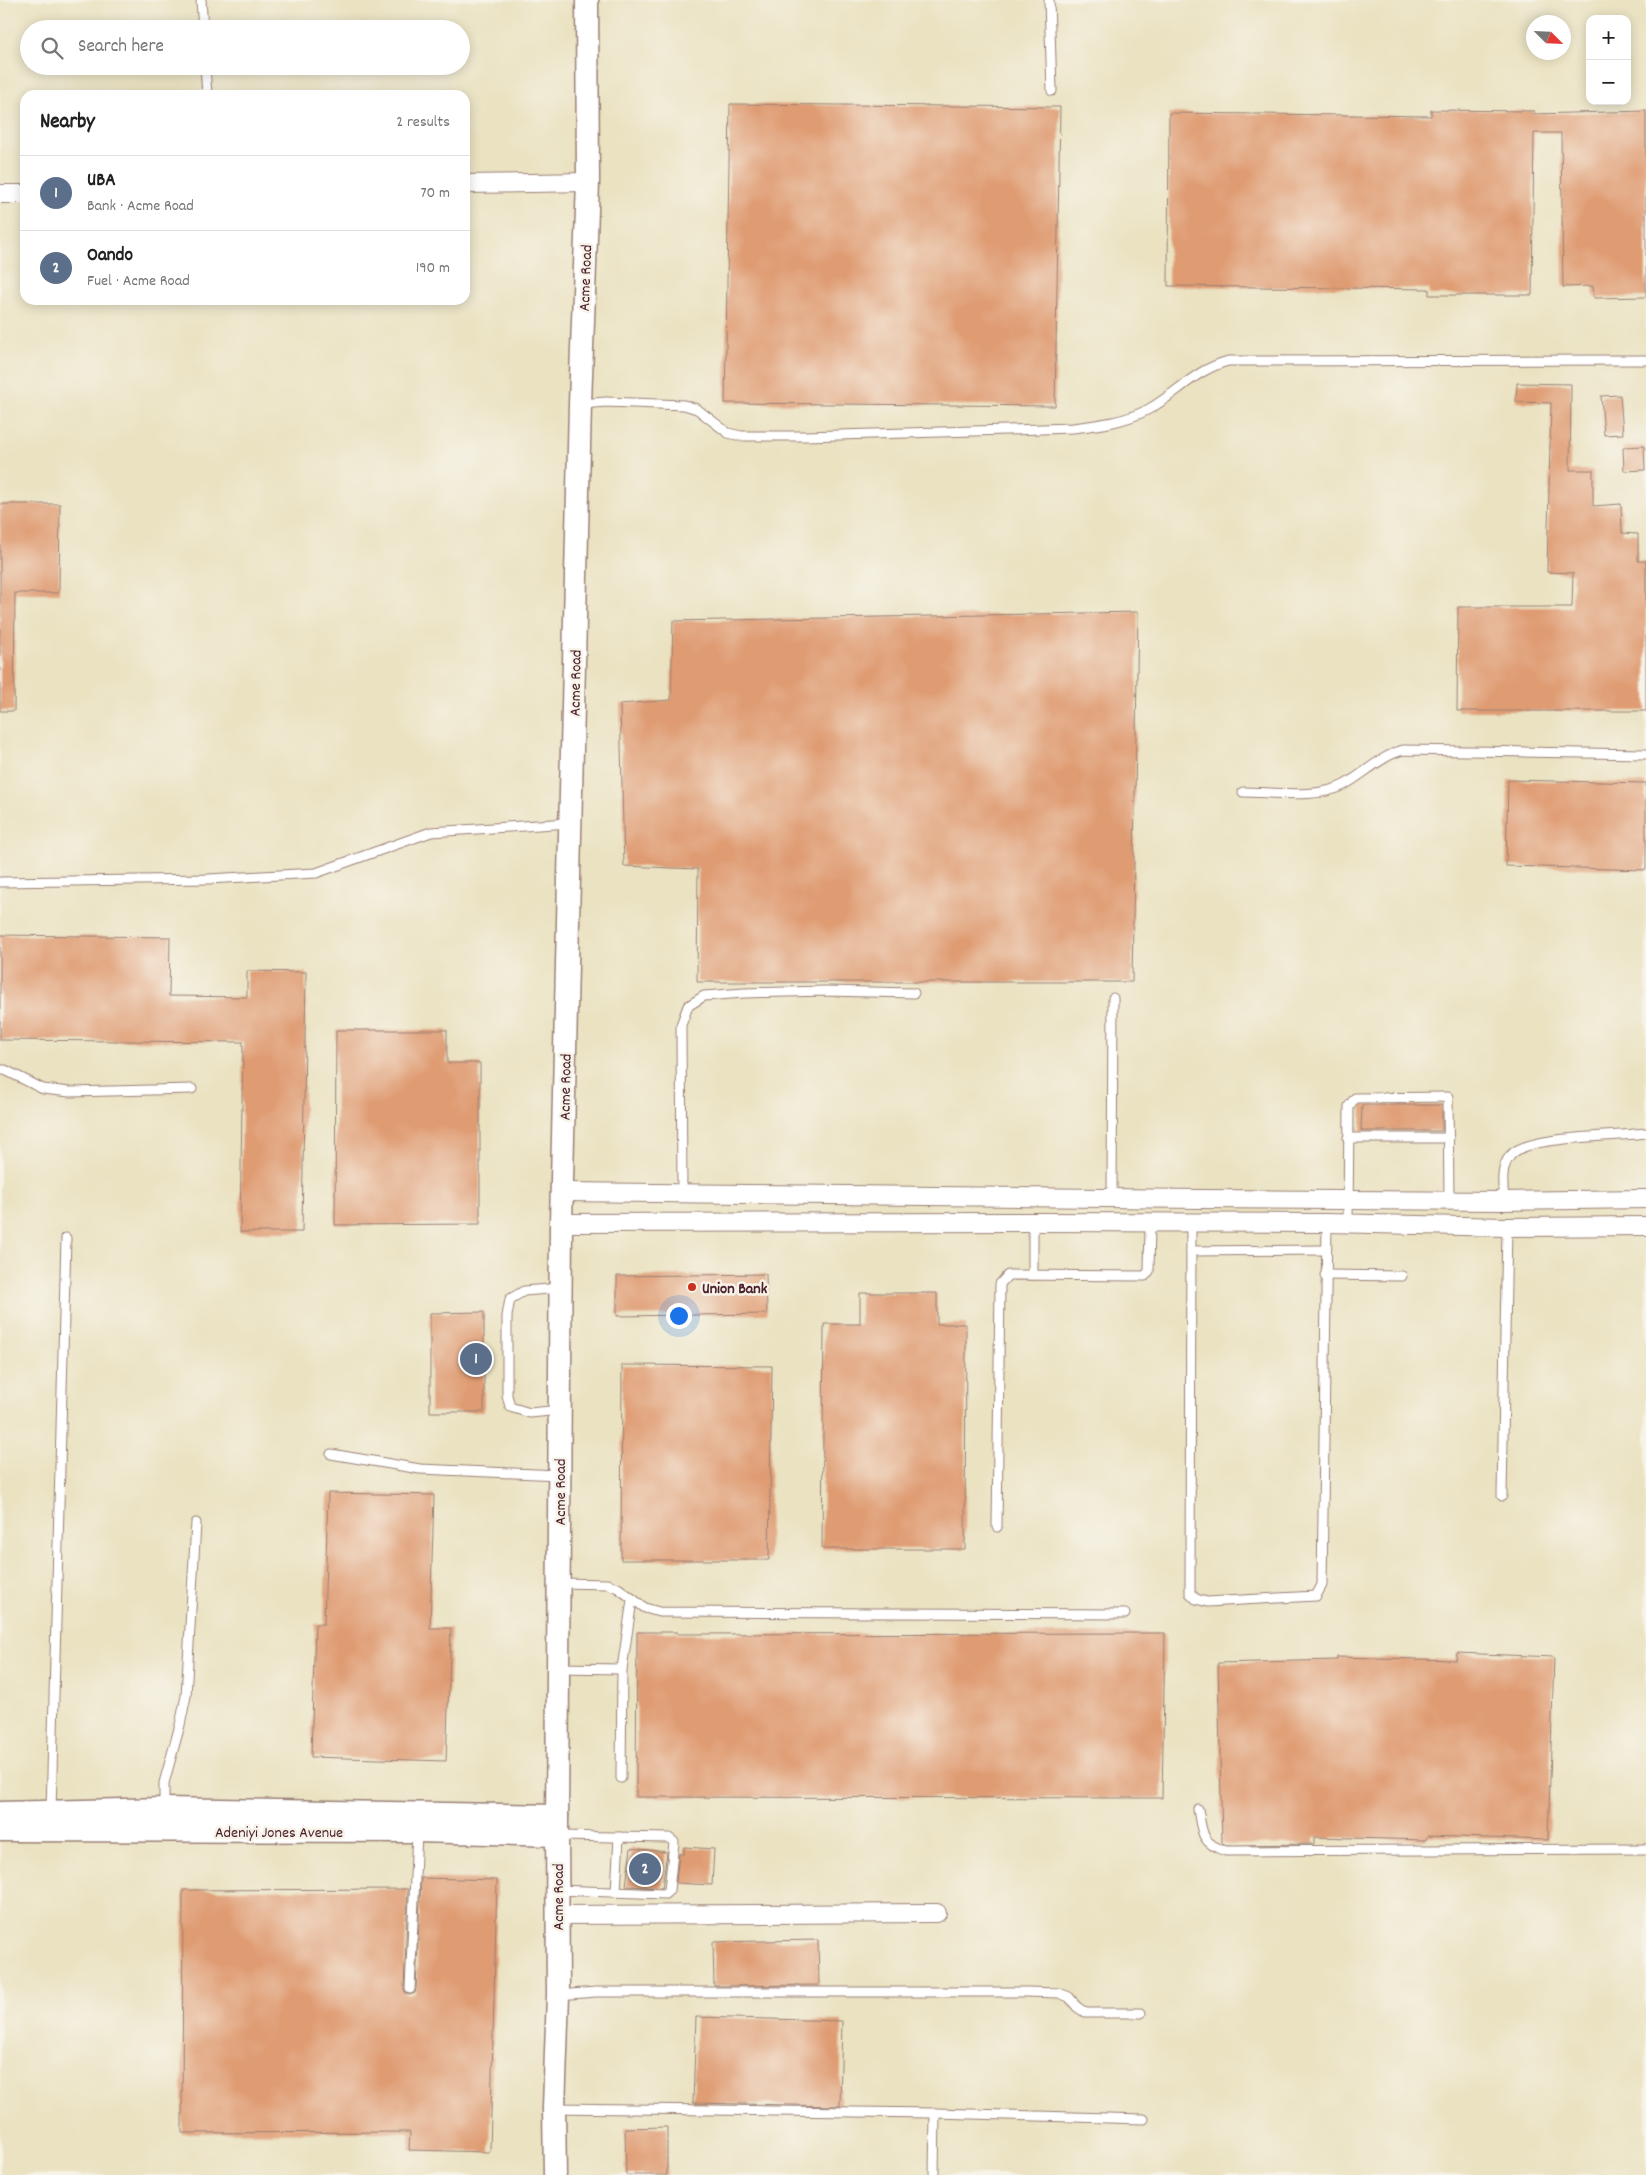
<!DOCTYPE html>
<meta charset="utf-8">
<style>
:root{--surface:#fff;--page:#f6f6f6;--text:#222;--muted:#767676;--line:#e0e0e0;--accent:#ea580c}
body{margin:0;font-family:Dekko,sans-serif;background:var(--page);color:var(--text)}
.controls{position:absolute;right:15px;top:15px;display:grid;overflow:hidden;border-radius:10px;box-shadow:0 2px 12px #0003}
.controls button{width:45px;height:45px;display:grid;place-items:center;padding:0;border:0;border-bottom:1px solid var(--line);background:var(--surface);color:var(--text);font:25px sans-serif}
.compass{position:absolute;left:1526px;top:15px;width:45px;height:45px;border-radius:50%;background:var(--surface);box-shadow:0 2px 12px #0003;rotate:114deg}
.you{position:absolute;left:678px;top:1315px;width:18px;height:18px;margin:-12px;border:4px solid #fff;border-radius:50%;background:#1a73e8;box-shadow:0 0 0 8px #1a73e833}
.badge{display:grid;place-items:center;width:32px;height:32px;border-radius:50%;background:var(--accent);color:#fff;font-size:16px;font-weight:700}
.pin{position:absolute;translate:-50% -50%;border:2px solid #fff;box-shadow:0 1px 5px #0006}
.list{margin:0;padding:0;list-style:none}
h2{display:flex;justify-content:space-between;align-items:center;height:65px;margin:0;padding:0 20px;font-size:21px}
h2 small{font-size:16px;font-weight:400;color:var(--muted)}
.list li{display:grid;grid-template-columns:32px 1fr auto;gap:15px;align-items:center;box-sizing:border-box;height:75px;padding:0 20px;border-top:1px solid var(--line)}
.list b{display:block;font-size:19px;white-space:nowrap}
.list p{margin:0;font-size:16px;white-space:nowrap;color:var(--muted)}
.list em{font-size:16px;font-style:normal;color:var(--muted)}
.icon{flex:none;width:28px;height:28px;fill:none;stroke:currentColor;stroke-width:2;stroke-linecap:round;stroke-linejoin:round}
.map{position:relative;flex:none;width:1646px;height:2175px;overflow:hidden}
.search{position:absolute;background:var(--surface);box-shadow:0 2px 12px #0003;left:20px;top:20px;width:450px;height:55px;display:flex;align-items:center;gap:12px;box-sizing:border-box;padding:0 18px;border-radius:28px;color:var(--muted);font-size:19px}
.panel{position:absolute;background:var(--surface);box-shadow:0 2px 12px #0003;left:20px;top:90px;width:450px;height:215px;border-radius:15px}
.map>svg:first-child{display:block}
</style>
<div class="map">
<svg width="1646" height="2175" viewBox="0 0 1646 2175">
<rect width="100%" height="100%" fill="#f7f3e8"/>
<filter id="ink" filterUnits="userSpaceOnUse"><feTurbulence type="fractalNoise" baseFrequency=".02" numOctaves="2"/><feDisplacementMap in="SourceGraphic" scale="10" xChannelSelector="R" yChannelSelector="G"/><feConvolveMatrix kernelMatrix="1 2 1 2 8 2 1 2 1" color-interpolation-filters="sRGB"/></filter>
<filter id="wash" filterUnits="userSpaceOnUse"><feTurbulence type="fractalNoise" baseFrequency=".0096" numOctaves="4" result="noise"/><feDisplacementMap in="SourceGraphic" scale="20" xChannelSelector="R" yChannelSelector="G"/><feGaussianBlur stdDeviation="1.12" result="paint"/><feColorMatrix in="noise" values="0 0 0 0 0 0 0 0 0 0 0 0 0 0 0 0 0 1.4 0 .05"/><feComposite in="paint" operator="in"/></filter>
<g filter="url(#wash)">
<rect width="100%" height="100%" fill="#eae2c1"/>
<g id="blocks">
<g fill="#df9b72">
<path d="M 730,104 L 1060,107 L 1055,406 L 725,403 Z"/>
<path d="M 1431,110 L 1534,111 L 1534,114 L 1646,111 L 1646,297 L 1594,298 L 1593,286 L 1563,287 L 1561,133 L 1534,133 L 1532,295 L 1429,295 L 1429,289 L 1168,286 L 1169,113 L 1431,116 Z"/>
<path d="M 1517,383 L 1571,384 L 1570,470 L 1593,470 L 1593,506 L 1621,504 L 1622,533 L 1638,534 L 1638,561 L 1646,561 L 1646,711 L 1457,711 L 1458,607 L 1572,607 L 1573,573 L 1547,572 L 1551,403 L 1516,402 Z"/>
<path d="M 1620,395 L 1623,434 L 1604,435 L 1601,396 Z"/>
<path d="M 1644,446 L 1645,470 L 1624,471 L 1623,447 Z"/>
<path d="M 0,504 L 60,504 L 59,593 L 15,593 L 14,711 L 0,711 Z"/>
<path d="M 1138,612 L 1132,982 L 697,982 L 698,869 L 624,866 L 620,704 L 671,700 L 673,621 Z"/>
<path d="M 1508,780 L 1646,783 L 1646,870 L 1506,866 Z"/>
<path d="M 0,935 L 170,937 L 169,996 L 247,997 L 247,971 L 306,972 L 302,1232 L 240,1232 L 243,1042 L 0,1040 Z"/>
<path d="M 336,1030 L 447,1030 L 447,1063 L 480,1063 L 480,1224 L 335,1225 Z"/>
<path d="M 1362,1105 L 1442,1105 L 1442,1131 L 1361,1131 Z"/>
<path d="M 766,1274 L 767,1314 L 617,1316 L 617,1276 Z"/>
<path d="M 860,1293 L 937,1293 L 937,1324 L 966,1324 L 965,1549 L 822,1549 L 824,1324 L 860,1324 Z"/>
<path d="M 484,1312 L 484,1412 L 430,1412 L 430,1313 Z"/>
<path d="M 622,1365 L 772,1366 L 769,1560 L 621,1560 Z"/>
<path d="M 328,1493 L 434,1495 L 430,1628 L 451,1628 L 446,1761 L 311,1757 L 315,1624 L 324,1624 Z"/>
<path d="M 637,1632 L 677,1632 L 677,1634 L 1165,1633 L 1162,1798 L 636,1797 Z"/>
<path d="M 1457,1653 L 1554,1657 L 1548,1840 L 1427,1836 L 1426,1840 L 1314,1837 L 1314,1844 L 1227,1845 L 1222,1843 L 1218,1663 L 1337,1660 L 1337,1657 L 1456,1660 Z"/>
<path d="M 684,1847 L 714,1849 L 712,1885 L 676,1883 L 679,1854 L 684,1854 Z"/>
<path d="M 631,1848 L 667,1852 L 662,1888 L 626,1886 Z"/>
<path d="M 421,1878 L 497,1880 L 490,2152 L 409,2150 L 410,2132 L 182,2133 L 183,1890 L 408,1889 L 404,1989 L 406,1994 L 410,1995 L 415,1993 L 416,1989 Z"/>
<path d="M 818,1940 L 819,1985 L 714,1986 L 713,1942 Z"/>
<path d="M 696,2017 L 842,2021 L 840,2106 L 693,2103 Z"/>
<path d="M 667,2127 L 667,2175 L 626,2175 L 625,2128 Z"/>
</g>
</g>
</g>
<g filter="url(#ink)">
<use href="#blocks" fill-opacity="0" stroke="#9a8076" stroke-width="1"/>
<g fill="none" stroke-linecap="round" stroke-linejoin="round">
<defs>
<g id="service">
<path d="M 201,0 L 203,29"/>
<path d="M 1049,0 L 1052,91"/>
<path d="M 205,66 L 207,95"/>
<path d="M 581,404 L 606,402 L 684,405 L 697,409 L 728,433 L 741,436 L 805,436 L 1073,428 C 1099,425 1125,422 1149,409 C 1178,393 1193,371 1228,361 L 1646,360"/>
<path d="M 1243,792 C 1272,792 1319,799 1344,785 C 1364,774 1381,756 1403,750 L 1646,754"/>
<path d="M 0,882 L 208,879 L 316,873 L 431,832 L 569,823"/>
<path d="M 0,1070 L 5,1070 L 43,1089 L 70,1092 L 192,1089"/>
<path d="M 1348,1138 L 1449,1138"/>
<path d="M 682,1194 L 681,1025 L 688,1006 L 704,996 L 744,993 L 826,991 L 914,993"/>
<path d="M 1112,1198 L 1113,998"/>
<path d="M 1504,1201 C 1503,1187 1500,1168 1510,1156 C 1525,1135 1618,1137 1646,1133"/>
<path d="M 1033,1222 L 1033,1275"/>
<path d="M 1191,1224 L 1190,1593 L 1196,1599 L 1207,1602 L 1316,1596 L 1322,1585 L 1327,1223"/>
<path d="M 1348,1224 L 1349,1106 L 1355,1098 L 1448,1097 L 1449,1200"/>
<path d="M 1191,1251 L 1326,1250"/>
<path d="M 1325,1275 L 1402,1276"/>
<path d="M 560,1410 L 530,1413 L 510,1407 L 507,1395 L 507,1316 L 510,1299 L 524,1291 L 560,1288"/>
<path d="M 331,1454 L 420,1469 L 559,1475"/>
<path d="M 1502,1496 L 1507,1227"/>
<path d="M 997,1527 L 1000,1284 L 1008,1275 L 1145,1276 L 1149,1271 L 1150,1224"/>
<path d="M 559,1583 L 608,1584 L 618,1588 L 645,1608 L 659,1612 L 1125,1614"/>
<path d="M 558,1668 L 622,1669"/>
<path d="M 621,1778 L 622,1669 L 632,1600"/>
<path d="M 164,1809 L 164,1783 L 180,1725 L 186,1696 L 196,1523"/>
<path d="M 1198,1809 C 1202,1832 1201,1844 1226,1851 L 1646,1849"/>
<path d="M 51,1812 L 66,1238"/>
<path d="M 557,1890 L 665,1894 L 669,1890 L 674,1842 L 669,1838 L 559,1836"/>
<path d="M 616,1892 L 619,1837"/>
<path d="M 410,1989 L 417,1832"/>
<path d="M 558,1995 L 596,1992 L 1026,1992 L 1059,1993 L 1069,1997 L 1077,2007 L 1086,2013 L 1141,2013"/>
<path d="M 554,2108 L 935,2113 L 1144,2119"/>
<path d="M 934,2175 L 935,2113"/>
</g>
<g id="minor">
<path d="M 465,184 L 588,182"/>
<path d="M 0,194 L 25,194"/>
<path d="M 562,1192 L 1201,1199 L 1504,1201 L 1646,1199"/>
<path d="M 561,1223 L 1033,1222 L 1327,1223 L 1507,1227 L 1646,1226"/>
<path d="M 557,1915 L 937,1913"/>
</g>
<g id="tertiary">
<path d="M 0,1813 L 164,1809 L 557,1816"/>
<path d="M 0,1830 L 417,1831 L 557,1835"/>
<path d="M 555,2175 L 554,2108 L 558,1995 L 557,1823 L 561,1223 L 580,404 L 588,182 L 587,0"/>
</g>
</defs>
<use href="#service" stroke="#9a8076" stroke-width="11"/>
<use href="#minor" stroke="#9a8076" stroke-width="20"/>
<use href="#tertiary" stroke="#9a8076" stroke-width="25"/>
<use href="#service" stroke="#fff" stroke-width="9"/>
<use href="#minor" stroke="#fff" stroke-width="18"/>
<use href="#tertiary" stroke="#fff" stroke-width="22"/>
</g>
</g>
<circle fill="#c8321e" stroke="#f7f3e8" stroke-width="2" cx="692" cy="1287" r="5"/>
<g text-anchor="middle" stroke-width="5" stroke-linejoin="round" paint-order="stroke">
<g font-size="16" fill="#4a1f2b" stroke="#f7f3e8">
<text transform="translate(584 278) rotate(-88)" y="6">Acme Road</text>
<text transform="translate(574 683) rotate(-89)" y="6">Acme Road</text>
<text transform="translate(564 1087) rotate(-89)" y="6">Acme Road</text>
<text transform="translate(559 1492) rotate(-90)" y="6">Acme Road</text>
<text x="279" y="1837">Adeniyi Jones Avenue</text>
<text transform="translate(557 1897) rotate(-90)" y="6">Acme Road</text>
</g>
<g font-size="16" font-weight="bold" fill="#4a1f2b" stroke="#f7f3e8" text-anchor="start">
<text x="702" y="1293">Union Bank</text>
</g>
</g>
</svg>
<div class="controls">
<button>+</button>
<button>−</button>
</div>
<svg class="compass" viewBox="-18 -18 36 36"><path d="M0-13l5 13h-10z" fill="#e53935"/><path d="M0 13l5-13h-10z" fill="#767676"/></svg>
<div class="you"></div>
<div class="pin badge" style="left:476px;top:1359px;background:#5c6f8a">1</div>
<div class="pin badge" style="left:645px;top:1869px;background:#5c6f8a">2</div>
<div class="search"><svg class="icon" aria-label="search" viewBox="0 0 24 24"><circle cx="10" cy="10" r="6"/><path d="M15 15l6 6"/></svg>Search here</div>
<section class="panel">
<h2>Nearby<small>2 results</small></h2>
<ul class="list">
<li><span class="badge" style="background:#5c6f8a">1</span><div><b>UBA</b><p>Bank · Acme Road</p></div><em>70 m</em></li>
<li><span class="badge" style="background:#5c6f8a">2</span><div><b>Oando</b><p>Fuel · Acme Road</p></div><em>190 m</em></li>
</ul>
</section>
</div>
